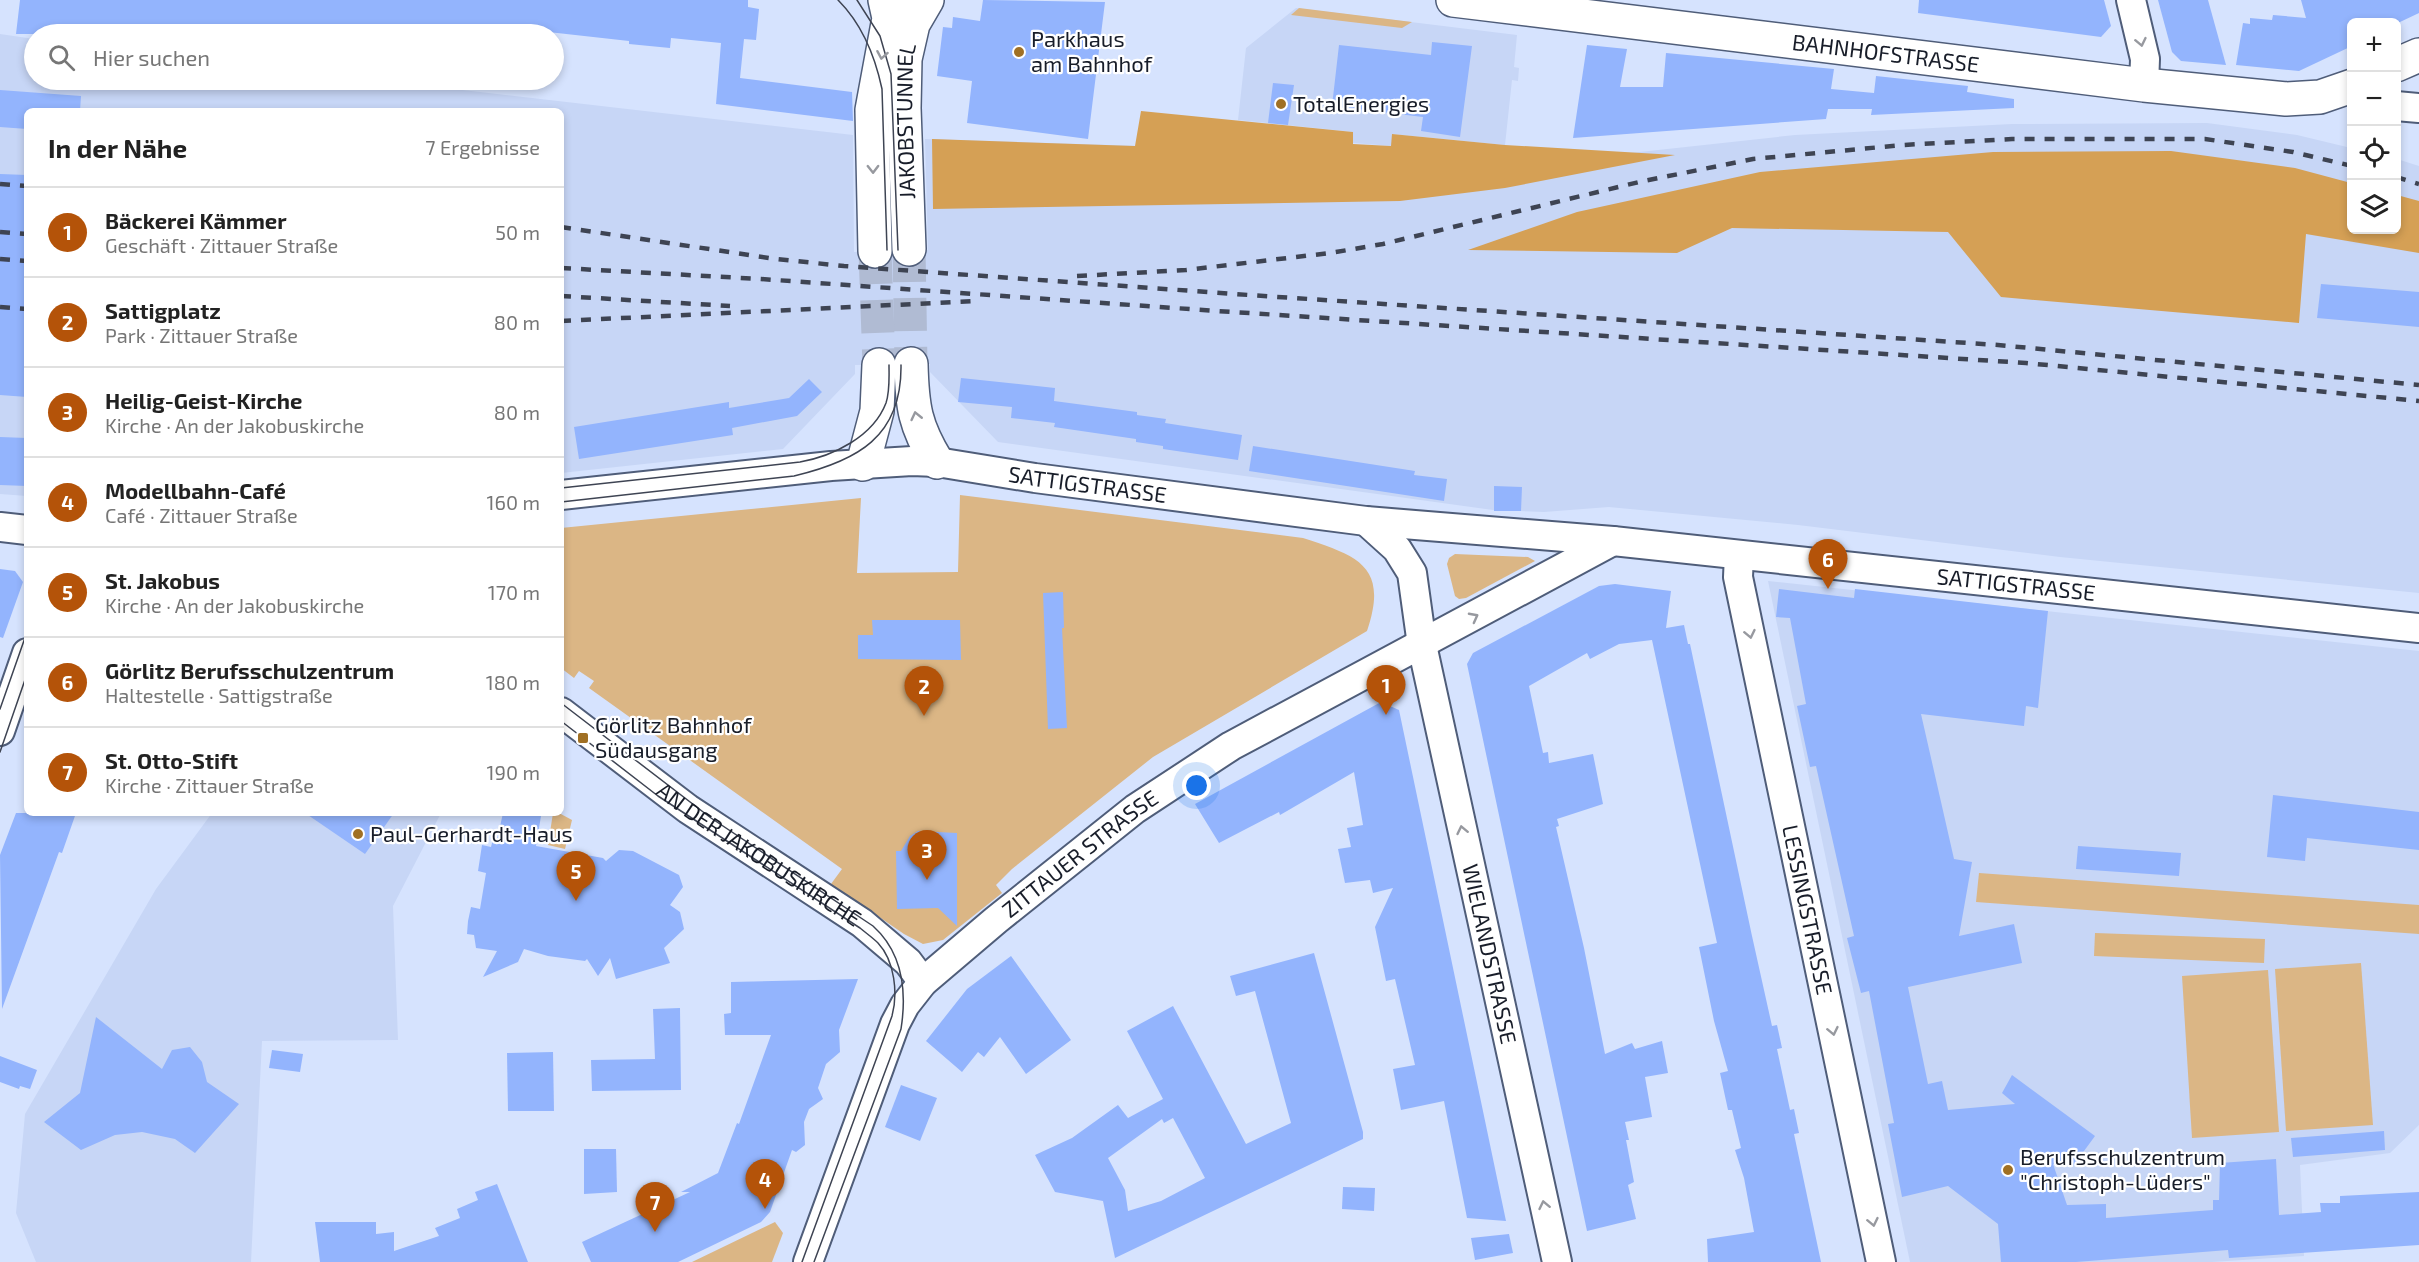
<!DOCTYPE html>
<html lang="de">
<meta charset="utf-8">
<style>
:root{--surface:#fff;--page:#f2f2f2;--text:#222;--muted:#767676;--line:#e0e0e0;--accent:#b45309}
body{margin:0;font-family:"Exo 2",sans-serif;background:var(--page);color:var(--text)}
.controls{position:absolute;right:18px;top:18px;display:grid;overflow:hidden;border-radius:9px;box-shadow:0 3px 9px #0003}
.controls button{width:54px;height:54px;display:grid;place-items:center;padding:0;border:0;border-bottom:2px solid var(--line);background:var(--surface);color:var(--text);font:30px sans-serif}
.you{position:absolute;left:1197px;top:786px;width:21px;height:21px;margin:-15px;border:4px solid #fff;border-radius:50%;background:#1a73e8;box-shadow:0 0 0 9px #1a73e833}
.badge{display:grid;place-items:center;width:39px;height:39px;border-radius:50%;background:var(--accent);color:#fff;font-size:20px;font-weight:700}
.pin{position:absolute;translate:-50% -50px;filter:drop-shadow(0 2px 3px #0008)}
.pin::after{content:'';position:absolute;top:32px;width:21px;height:18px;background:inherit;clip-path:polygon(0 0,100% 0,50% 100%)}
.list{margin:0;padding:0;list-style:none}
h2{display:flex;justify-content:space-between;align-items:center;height:78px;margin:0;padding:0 24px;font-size:26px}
h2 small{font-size:20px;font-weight:400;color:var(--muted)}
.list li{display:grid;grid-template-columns:39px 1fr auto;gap:18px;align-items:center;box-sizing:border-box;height:90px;padding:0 24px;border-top:2px solid var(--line)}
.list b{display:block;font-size:22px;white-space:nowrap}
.list p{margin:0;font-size:20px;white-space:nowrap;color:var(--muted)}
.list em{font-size:20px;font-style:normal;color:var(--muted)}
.icon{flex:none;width:33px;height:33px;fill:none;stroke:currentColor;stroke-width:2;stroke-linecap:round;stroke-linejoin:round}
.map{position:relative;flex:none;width:2419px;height:1262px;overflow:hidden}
.search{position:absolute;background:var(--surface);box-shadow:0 3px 9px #0003;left:24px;top:24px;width:540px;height:66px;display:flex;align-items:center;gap:15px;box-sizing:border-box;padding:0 21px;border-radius:33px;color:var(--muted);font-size:22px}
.panel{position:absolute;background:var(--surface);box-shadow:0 3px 9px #0003;left:24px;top:108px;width:540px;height:708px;border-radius:9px}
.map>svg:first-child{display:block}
</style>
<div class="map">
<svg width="2419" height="1262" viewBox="0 0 2419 1262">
<rect width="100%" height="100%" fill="#d6e3fe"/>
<g fill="#c7d6f6">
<path d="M 1296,8 L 1517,35 L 1514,67 L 1519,68 L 1518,81 L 1512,80 L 1505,145 L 1392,134 L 1392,146 L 1353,143 L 1353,132 L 1238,120 L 1246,48 Z"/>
<path d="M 0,34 L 34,39 L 34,80 L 376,80 L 853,135 L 854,252 L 928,250 L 925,139 L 1566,160 L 1795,135 L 2012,124 L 2207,123 L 2297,135 L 2351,148 L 2352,230 L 2396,230 L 2397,159 L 2419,166 L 2419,593 L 2060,557 L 1798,525 L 1609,507 L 1544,512 L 1493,510 L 998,442 L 930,372 L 930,364 L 855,365 L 855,374 L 783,449 L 561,473 L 561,111 L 27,111 L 27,496 L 0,494 Z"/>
<path d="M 1768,581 L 2419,651 L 2419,1125 L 2390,1153 L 2300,1165 L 2304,1256 L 2212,1262 L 1910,1262 Z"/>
<path d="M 212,813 L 441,813 L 393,906 L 398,1040 L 262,1041 L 251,1262 L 36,1262 L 16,1213 L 25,1114 L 156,889 Z"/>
</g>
<g fill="#dbb685">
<path d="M 1299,8 L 1412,22 L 1402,28 L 1291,15 Z"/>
<path d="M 960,495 L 1303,538 C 1358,556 1389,566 1367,631 L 1153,757 L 1012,869 L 996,885 L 1002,893 L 943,940 L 923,944 L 904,934 L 831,884 L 842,869 L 589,688 L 594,681 L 579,671 L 574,678 L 561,668 L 561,528 L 861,498 L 857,573 L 958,572 Z"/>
<path d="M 1455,554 L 1528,557 L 1535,561 L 1466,598 L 1459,599 L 1455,596 L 1447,564 L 1449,558 Z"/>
<path d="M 553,813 L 559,813 L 572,820 L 565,849 L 548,845 Z"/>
<path d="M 1979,873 L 2419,905 L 2419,934 L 1976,902 Z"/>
<path d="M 2095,933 L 2265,939 L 2264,963 L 2094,956 Z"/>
<path d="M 2361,963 L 2373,1125 L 2286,1131 L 2275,969 Z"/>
<path d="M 2268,970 L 2279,1132 L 2192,1138 L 2182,976 Z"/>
<path d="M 775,1222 L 783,1233 L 772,1262 L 692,1262 Z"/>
</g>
<g fill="#d5a055">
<path d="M 1141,111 L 1353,132 L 1353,144 L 1391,146 L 1392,134 L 1505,145 L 1675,155 L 1505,188 L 1400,201 L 933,209 L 932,139 L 1135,146 Z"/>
<path d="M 2171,151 L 2295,168 L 2351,183 L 2352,230 L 2396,230 L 2397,195 L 2419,201 L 2419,253 L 2306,234 L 2299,323 L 2001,297 L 1948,232 L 1732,228 L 1677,253 L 1468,250 L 1577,212 L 1760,172 L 1993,152 Z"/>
</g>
<g fill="#93b4fd" fill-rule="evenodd">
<path d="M 20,0 L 748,0 L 748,7 L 759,9 L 756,40 L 744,39 L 740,78 L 852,92 L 853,121 L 716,104 L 721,43 L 671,38 L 670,48 L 629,44 L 629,41 L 478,24 L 476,34 L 16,34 Z"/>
<path d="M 983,0 L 1105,2 L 1088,139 L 967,123 L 972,81 L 937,76 L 943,27 L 952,28 L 953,17 L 980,21 Z"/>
<path d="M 1919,0 L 2104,0 L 2111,26 L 2101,37 L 1918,13 Z"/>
<path d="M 2158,0 L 2208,0 L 2226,65 L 2181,61 L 2172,52 Z"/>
<path d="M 2301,0 L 2419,0 L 2419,13 L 2400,22 L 2352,22 L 2352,46 L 2299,71 L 2236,65 L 2243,23 L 2250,24 L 2250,18 L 2272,20 L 2273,15 L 2306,18 Z"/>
<path d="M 1432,42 L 1472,46 L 1460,137 L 1421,131 L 1423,117 L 1332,106 L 1339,45 L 1431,55 Z"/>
<path d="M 1587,45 L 1627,49 L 1620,87 L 1663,87 L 1666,53 L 1834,69 L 1831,89 L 1874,93 L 1876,76 L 1968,86 L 1967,92 L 2014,99 L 2014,108 L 1871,115 L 1872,109 L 1828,109 L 1826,119 L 1573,138 Z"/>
<path d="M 1273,83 L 1294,85 L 1288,125 L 1268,123 Z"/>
<path d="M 0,90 L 81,96 L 80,111 L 27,111 L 27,129 L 0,127 Z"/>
<path d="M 0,174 L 27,175 L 27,397 L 0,395 Z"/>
<path d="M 2321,284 L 2419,292 L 2419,327 L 2317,318 Z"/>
<path d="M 961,378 L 1055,388 L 1054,401 L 1137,412 L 1137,415 L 1166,419 L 1165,423 L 1242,435 L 1238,460 L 1163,449 L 1163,446 L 1136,442 L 1136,439 L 1054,427 L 1055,423 L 1011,418 L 1012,407 L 958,402 Z"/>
<path d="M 809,379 L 822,392 L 797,416 L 732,428 L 733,435 L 579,459 L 574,427 L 729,402 L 729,408 L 789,398 Z"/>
<path d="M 0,437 L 27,438 L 27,486 L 0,485 Z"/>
<path d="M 1253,446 L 1415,471 L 1414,475 L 1447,479 L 1444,501 L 1249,471 Z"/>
<path d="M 1494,486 L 1522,487 L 1521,511 L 1494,511 Z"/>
<path d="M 0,569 L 15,571 L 23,582 L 3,638 L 0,637 Z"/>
<path d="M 1615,584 L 1671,591 L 1666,628 L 1684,625 L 1688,644 L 1690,644 L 1752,936 L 1772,1026 L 1777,1025 L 1782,1048 L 1777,1049 L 1790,1110 L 1794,1109 L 1799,1133 L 1794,1134 L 1821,1262 L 1708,1262 L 1707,1239 L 1754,1232 L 1744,1178 L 1735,1150 L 1741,1148 L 1732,1110 L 1728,1110 L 1720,1073 L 1728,1071 L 1714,1021 L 1699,947 L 1717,943 L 1652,640 L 1619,644 L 1590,659 L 1587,653 L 1529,686 L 1543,753 L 1548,752 L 1549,763 L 1593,754 L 1603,804 L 1557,819 L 1559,826 L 1556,827 L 1584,948 L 1605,1054 L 1632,1043 L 1635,1049 L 1662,1041 L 1668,1073 L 1645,1077 L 1652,1117 L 1625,1122 L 1629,1140 L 1626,1140 L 1634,1182 L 1628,1185 L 1636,1219 L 1587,1231 L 1467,664 L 1473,653 L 1599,586 Z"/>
<path d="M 1779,589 L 1854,598 L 1855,589 L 2048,611 L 2038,708 L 2026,706 L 2024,726 L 1921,714 L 1954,859 L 1972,862 L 1959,936 L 2014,924 L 2022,963 L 1908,987 L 1928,1084 L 1942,1081 L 1948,1110 L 2015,1104 L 2002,1093 L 2012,1075 L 2095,1136 L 2073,1166 L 2053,1164 L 2067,1205 L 2106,1204 L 2106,1218 L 2213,1210 L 2213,1200 L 2219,1200 L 2220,1163 L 2276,1159 L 2279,1215 L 2321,1212 L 2320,1203 L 2340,1203 L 2340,1196 L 2419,1192 L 2419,1245 L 2229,1258 L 2228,1250 L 2076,1262 L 2001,1262 L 1998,1224 L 1948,1186 L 1902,1197 L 1888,1124 L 1894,1123 L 1869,991 L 1861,993 L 1847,938 L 1854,936 L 1816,766 L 1810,767 L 1797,706 L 1806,704 L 1790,618 L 1776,617 Z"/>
<path d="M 1063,592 L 1064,628 L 1062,628 L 1067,728 L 1048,729 L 1043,593 Z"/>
<path d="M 872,620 L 960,620 L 961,660 L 858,659 L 858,635 L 873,635 Z"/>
<path d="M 1381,702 L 1399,710 L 1506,1221 L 1467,1218 L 1444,1101 L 1401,1110 L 1393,1069 L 1415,1065 L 1395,979 L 1386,981 L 1375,927 L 1393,888 L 1373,893 L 1370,880 L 1345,883 L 1338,849 L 1351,847 L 1347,828 L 1363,825 L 1354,772 L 1287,811 L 1280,815 L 1279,812 L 1219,843 L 1195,804 Z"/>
<path d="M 2273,795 L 2419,812 L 2419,850 L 2307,838 L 2305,861 L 2267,857 Z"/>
<path d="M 16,813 L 76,813 L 62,853 L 59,852 L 2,1009 L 0,855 Z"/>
<path d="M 305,813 L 394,813 L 365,854 Z"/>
<path d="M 503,813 L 541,816 L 536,846 L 603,858 L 606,861 L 619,850 L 633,851 L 679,875 L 683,887 L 670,905 L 680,912 L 684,929 L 664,948 L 670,963 L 616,979 L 610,958 L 598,976 L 587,959 L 585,961 L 548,956 L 524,949 L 518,962 L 483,977 L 497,951 L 476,948 L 474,935 L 467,934 L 468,921 L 471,907 L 480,909 L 486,873 L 478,871 L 482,845 L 491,847 L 493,839 L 497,840 Z"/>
<path d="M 918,831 L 957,833 L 957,926 L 938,908 L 897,909 L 896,851 L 901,851 L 910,836 Z"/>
<path d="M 2078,846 L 2181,853 L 2179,876 L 2076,869 Z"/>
<path d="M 1314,953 L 1363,1132 L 1363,1139 L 1115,1258 L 1103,1201 L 1055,1192 L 1035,1155 L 1072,1138 L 1118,1105 L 1128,1118 L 1163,1099 L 1127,1031 L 1173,1006 L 1246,1144 L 1291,1123 L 1255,991 L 1236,996 L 1230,976 ZM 1173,1118 L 1205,1178 L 1161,1201 L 1128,1211 L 1125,1190 L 1108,1158 L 1162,1119 L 1164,1123 Z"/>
<path d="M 1011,956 L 1071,1040 L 1026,1074 L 1000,1037 L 984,1057 L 978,1052 L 962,1072 L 926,1041 L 967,989 Z"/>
<path d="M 858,979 L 839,1030 L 840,1052 L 826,1064 L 818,1088 L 823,1099 L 809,1109 L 804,1122 L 805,1145 L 796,1152 L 792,1150 L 770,1212 L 761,1222 L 678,1262 L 591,1262 L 582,1242 L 690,1192 L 681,1192 L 718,1173 L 737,1123 L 739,1124 L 771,1035 L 725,1035 L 724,1014 L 731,1013 L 731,982 Z"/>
<path d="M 680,1008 L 681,1090 L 592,1091 L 591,1060 L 655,1059 L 653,1009 Z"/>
<path d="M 96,1017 L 162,1069 L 172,1050 L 190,1047 L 202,1062 L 207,1082 L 239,1104 L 195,1153 L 175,1139 L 142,1132 L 115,1135 L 81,1150 L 44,1122 L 80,1093 Z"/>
<path d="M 272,1050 L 303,1054 L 300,1072 L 269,1068 Z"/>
<path d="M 553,1052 L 554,1111 L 508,1111 L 507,1053 Z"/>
<path d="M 0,1056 L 37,1070 L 30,1089 L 20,1086 L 19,1089 L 0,1082 Z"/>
<path d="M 901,1085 L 937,1098 L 920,1141 L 885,1127 Z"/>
<path d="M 2384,1131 L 2385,1150 L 2293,1157 L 2291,1138 Z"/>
<path d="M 584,1149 L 616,1149 L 617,1192 L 584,1194 Z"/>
<path d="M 497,1184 L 528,1262 L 320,1262 L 315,1222 L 376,1222 L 376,1234 L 394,1232 L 394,1251 L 439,1236 L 435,1228 L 460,1218 L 457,1209 L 478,1200 L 475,1192 Z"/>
<path d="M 1343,1187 L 1375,1188 L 1374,1211 L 1342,1209 Z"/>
<path d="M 1509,1234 L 1513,1253 L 1475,1260 L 1471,1238 Z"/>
</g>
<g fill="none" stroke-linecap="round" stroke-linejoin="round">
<g stroke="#b0bbd3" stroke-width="33" stroke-dasharray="33 16" stroke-linecap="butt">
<path d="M 909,249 L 911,364"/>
<path d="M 875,251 L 879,365"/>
</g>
<defs>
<g id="minor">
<path d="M 2131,0 L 2145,59 L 2144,85"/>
<path d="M 2396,106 L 2419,108"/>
<path id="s1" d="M 561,495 L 831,466 L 912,461 L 937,462 L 1035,478 L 1366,521 L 1613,541 L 2419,628"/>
<path id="s2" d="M 1366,521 L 1397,549 L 1412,573 L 1422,645 L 1557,1262"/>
<path d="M 0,527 L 27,530"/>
<path id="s3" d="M 1739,555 L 1738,577 L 1881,1262"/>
<path id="s4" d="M 561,712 L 688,809 L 862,923 L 908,962 L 923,982"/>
<path d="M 0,731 L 27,653"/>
<path id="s5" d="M 808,1262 L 895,1024 L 905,1005 L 923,982 L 996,920 L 1135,809 L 1231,746 L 1613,541"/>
</g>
<g id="tertiary">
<path id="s6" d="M 909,249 L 904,108 L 905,59 L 913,24 L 927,0"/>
<path d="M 875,251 L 872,110 L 889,18 L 885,0"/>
<path d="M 911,364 C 912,407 915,426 937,462"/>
<path d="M 863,464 L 877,411 L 879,365"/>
</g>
<g id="secondary">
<path d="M 897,0 L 909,2 L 922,0"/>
<path id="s7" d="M 1453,0 L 2144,85 L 2286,99 L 2320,97 L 2352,86"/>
<path d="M 2396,65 L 2419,55"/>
</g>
</defs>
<use href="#minor" stroke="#4f5d79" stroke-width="32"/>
<use href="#tertiary" stroke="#4f5d79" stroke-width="36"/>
<use href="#secondary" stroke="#4f5d79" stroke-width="36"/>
<use href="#minor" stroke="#fff" stroke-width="28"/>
<use href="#tertiary" stroke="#fff" stroke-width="33"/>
<use href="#secondary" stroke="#fff" stroke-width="33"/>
<g stroke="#3e4453" stroke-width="1.5">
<path d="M 838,0 C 862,24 875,56 882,89 L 887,250"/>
<path d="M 857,0 L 880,36 L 891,74 L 898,250"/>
<path d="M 561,488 L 800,462 C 833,456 873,437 886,403 C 890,391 889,377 889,365"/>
<path d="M 561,502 L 794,476 C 857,461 902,437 901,365"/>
<path d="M 561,703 L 711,818 L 873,926 C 903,953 907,991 901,1029 L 814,1262"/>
<path d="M 0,709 L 27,632"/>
<path d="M 561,721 L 658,796 L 860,928 C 866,933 873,938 878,943 C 895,961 898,994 892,1016 L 802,1262"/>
<path d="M 0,752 L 27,674"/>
</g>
<g stroke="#3e4453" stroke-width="4.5" stroke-dasharray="10 10" stroke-linecap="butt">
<path d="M 2396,177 L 2419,184"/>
<path d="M 0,184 L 27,186"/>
<path d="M 561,227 L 776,259 L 844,266 L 1249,295 L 1998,345 L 2419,385"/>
<path d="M 0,232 L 27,234"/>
<path d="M 0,259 L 27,261"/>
<path d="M 561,268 L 761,279 L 1217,311 L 2026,363 L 2419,401"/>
<path d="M 1077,276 L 1186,270 L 1330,253 L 1383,244 L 1639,182 L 1753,159 L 1903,145 L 2012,139 L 2205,139 L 2293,152 L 2352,166"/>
<path d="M 561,296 L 730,306"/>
<path d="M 0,307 L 27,309"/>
<path d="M 561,321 L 976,301"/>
</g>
</g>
<defs><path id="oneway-chevron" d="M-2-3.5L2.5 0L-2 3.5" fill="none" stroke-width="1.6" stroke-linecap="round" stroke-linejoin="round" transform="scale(1.5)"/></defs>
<g stroke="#97999f">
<use href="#oneway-chevron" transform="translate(2141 42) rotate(78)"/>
<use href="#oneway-chevron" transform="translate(882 55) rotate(100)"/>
<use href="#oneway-chevron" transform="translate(873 169) rotate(89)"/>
<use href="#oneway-chevron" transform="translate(916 416) rotate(-103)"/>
<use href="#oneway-chevron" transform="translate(1474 617) rotate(-28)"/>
<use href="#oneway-chevron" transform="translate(1750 634) rotate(78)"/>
<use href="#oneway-chevron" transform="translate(1462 830) rotate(-102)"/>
<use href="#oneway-chevron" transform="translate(1833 1031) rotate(78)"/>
<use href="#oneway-chevron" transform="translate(1544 1205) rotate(-102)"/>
<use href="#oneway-chevron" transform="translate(1873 1222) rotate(78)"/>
</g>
<g fill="#a07024" stroke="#fff" stroke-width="2">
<circle cx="1019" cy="52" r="6"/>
<circle cx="1281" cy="104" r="6"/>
<rect x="577" y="732" width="12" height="12" rx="3"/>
<circle cx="358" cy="834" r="6"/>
<circle cx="2008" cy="1170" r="6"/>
</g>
<g text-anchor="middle" stroke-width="4.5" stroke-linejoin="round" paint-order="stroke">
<g font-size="22" fill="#181d29" stroke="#fff" text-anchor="start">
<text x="1031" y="47">Parkhaus<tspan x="1031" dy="25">am Bahnhof</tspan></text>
<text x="1293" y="112">TotalEnergies</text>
<text x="595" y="733">Görlitz Bahnhof<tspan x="595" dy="25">Südausgang</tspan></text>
<text x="370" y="842">Paul-Gerhardt-Haus</text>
<text x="2020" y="1165">Berufsschulzentrum<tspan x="2020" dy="25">"Christoph-Lüders"</tspan></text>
</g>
<g font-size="22" fill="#181d29" stroke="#fff">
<text dy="8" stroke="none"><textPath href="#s7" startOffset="436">BAHNHOFSTRASSE</textPath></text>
<text dy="8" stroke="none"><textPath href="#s6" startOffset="128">JAKOBSTUNNEL</textPath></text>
<text dy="8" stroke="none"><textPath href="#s1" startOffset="530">SATTIGSTRASSE</textPath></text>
<text dy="8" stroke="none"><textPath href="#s1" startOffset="1464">SATTIGSTRASSE</textPath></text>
<text dy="8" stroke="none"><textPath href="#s5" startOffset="507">ZITTAUER STRASSE</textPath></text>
<text dy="8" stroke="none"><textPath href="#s4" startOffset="244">AN DER JAKOBUSKIRCHE</textPath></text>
<text dy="8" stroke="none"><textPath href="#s3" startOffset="362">LESSINGSTRASSE</textPath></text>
<text dy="8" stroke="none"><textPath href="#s2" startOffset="459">WIELANDSTRASSE</textPath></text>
</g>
</g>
</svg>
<div class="controls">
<button>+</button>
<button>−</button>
<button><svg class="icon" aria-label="locate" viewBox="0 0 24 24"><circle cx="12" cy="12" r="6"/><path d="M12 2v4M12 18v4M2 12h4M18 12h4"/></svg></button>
<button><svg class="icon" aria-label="layers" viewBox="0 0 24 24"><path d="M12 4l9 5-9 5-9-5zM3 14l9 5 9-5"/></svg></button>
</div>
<div class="you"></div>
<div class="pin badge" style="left:1386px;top:715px">1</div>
<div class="pin badge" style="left:924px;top:716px">2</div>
<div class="pin badge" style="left:927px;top:880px">3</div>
<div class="pin badge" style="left:765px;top:1209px">4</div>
<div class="pin badge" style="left:576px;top:901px">5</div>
<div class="pin badge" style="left:1828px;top:589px">6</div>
<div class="pin badge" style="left:655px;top:1232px">7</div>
<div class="search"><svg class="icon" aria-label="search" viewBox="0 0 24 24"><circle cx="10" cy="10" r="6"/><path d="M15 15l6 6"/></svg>Hier suchen</div>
<section class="panel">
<h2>In der Nähe<small>7 Ergebnisse</small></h2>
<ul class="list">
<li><span class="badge">1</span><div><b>Bäckerei Kämmer</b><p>Geschäft · Zittauer Straße</p></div><em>50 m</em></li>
<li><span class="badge">2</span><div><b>Sattigplatz</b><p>Park · Zittauer Straße</p></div><em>80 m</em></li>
<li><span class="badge">3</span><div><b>Heilig-Geist-Kirche</b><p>Kirche · An der Jakobuskirche</p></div><em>80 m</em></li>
<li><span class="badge">4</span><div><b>Modellbahn-Café</b><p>Café · Zittauer Straße</p></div><em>160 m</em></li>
<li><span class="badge">5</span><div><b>St. Jakobus</b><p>Kirche · An der Jakobuskirche</p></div><em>170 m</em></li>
<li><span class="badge">6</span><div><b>Görlitz Berufsschulzentrum</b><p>Haltestelle · Sattigstraße</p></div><em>180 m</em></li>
<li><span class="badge">7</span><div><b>St. Otto-Stift</b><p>Kirche · Zittauer Straße</p></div><em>190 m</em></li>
</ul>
</section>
</div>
